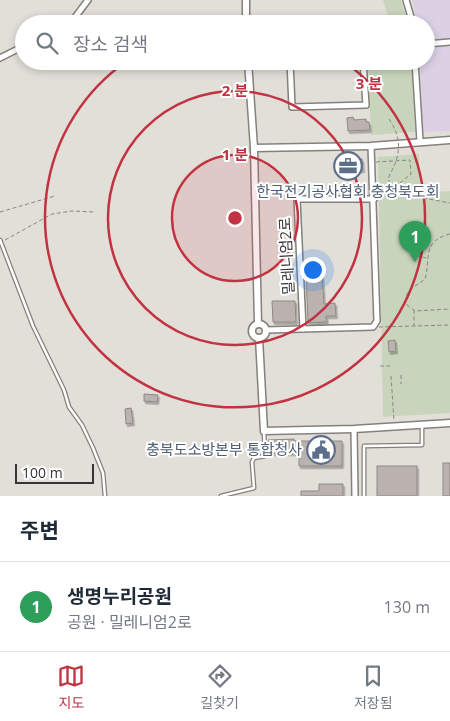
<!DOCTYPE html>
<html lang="ko">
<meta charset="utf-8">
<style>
:root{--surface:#fff;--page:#f2f2f3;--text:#1f2937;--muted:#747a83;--line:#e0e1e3;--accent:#c23241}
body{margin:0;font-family:"Open Sans","Noto Sans KR",sans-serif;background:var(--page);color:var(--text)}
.scale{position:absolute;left:15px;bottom:12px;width:79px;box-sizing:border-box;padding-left:5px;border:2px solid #373634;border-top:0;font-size:14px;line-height:18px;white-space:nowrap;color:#373634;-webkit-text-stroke:4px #fff;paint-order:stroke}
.you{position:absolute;left:312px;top:269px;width:18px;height:18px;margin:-12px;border:4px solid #fff;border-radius:50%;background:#1a73e8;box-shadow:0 0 0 8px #1a73e833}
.badge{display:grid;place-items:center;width:32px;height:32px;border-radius:50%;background:var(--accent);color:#fff;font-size:16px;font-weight:700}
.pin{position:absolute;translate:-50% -41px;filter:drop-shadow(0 1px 2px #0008)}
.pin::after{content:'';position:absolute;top:26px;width:18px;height:15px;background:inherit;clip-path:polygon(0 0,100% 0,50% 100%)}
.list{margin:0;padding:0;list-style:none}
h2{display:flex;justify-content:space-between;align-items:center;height:65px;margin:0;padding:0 20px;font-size:21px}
h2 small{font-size:16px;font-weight:400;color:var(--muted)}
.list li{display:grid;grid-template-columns:32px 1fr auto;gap:15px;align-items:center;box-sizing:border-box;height:90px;padding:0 20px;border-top:1px solid var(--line)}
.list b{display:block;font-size:19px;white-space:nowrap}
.list p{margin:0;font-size:16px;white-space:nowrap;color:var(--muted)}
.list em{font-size:16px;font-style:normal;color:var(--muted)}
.icon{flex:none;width:28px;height:28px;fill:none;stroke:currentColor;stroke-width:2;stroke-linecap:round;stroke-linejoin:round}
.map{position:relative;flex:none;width:450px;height:496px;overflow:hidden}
.search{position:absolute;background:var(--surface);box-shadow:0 2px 8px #0003;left:15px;right:15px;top:15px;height:55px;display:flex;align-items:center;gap:12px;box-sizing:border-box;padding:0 18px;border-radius:28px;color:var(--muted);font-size:19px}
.sheet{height:155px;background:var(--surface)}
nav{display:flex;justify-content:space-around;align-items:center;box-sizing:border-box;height:70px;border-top:1px solid var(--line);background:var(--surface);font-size:14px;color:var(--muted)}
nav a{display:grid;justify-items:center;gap:2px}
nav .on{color:var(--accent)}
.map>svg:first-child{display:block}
</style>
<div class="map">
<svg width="450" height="496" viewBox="0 0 450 496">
<defs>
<filter id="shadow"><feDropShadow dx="1.5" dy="2.5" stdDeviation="0" flood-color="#0004"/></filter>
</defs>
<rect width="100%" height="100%" fill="#e2dfd9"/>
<path fill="#dcd0e5" d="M 412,0 L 450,0 L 450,131 L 423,132 L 420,61 L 426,61 L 426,24 L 418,24 Z"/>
<g fill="#c8d5bc">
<path d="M 383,0 L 401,0 L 408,24 L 390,24 Z"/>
<path d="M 368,61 L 412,61 L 415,132 L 371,135 Z"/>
<path d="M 419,154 L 420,193 L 450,191 L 450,413 L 383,417 L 378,157 Z"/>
</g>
<g fill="#b9b2af" stroke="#8f8985" filter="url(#shadow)">
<path d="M 353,117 L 354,120 L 366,119 L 366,122 L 369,122 L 370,130 L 348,131 L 347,118 Z"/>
<path d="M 362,159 L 363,170 L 336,171 L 336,160 Z"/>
<path d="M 306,275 L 322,275 L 324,304 L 335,303 L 336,316 L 326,316 L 327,322 L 308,323 Z"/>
<path d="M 272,301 L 295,301 L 296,322 L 273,322 Z"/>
<path d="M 395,340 L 396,351 L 389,352 L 388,341 Z"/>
<path d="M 144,394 L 158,395 L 157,402 L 144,401 Z"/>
<path d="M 131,408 L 133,423 L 126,424 L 125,409 Z"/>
<path d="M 294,439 L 294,441 L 342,441 L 342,466 L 299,466 L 299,453 L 268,453 L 268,440 Z"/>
<rect x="443" y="463" width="7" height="33"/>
<rect x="377" y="466" width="40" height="30"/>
<path d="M 319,484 L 343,484 L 343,496 L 301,496 L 301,491 L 319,491 Z"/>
</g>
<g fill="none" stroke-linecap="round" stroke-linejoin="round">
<defs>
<g id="service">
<path d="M 0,240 L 33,326 L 64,390 L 69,407 L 82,425 L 93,448 L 103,473 L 105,496"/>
<path d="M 221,496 L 254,488 L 252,462 L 254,458 L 265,456 L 264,431"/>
<path d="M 364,496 L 364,446 L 422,445 L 422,427"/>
</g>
<g id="minor">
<path d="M 406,0 L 413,24"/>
<path d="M 70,24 L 88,0"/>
<path d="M 426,44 L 450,42"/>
<path d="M 0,58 L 24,46"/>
<path d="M 290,61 L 292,107 L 366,105 L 363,61"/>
<path d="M 415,61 L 420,141"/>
<path d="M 303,329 L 297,199 L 374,199"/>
<path d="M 266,330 L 373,327 L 377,321 L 371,146"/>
<path d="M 354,429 L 355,496"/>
</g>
<g id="tertiary">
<path d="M 246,0 L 246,24"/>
<path d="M 248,61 L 254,148 L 258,324"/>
<path d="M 254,148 L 371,146 L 450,140"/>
<circle cx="259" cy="331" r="7"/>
<path d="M 259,338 L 264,431 L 354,429 L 450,423"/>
</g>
</defs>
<use href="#service" stroke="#84817c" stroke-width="5"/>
<use href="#minor" stroke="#84817c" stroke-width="8"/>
<use href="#tertiary" stroke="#84817c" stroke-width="9"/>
<g stroke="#888783" stroke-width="1" stroke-dasharray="4 2.5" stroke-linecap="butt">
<path d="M 376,162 L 410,160 L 411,174 L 400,183"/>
<path d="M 390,174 L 388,179 L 391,184"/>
<path d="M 378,187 L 386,187 L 399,183 L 408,195 L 450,203"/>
<path d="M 0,212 L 55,196"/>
<path d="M 450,234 C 421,241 431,260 425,279 C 416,287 402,290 407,305 L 415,311 L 450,309"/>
<path d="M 415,237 L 415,255 L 426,258"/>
<path d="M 5,240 L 52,214 L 72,211 L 95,212"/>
<path d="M 414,310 L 414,326"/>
<path d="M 379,327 L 450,325"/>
<path d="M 380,366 L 390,366"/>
<path d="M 401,375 L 401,384"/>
<path d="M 391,376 L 394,421"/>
</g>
<use href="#service" stroke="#fff" stroke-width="2.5"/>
<use href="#minor" stroke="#fff" stroke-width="5"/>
<use href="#tertiary" stroke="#fff" stroke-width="6"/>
<path stroke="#888783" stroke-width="1" stroke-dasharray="4 2.5" stroke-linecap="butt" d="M 389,119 C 402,138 401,155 390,174"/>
</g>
<circle cx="235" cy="218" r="63" fill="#c23241" fill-opacity=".12"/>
<g fill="none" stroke="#c23241" stroke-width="2.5">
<circle cx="235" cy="218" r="63"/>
<circle cx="235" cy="218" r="127"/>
<path d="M343 61A190 190 0 1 1 127 61"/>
</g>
<defs>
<symbol id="office-ring" viewBox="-11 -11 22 22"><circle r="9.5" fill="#fff" stroke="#5c6f8a" stroke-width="1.5"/><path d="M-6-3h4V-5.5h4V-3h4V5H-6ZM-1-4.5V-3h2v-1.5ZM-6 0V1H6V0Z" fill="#5c6f8a"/></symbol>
<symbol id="civic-ring" viewBox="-11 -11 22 22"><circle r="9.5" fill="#fff" stroke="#5c6f8a" stroke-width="1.5"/><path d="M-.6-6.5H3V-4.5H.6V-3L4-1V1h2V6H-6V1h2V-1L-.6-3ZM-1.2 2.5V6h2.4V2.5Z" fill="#5c6f8a"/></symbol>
</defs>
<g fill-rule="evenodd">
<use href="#office-ring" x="332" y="150" width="32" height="32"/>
<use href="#civic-ring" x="305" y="434" width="32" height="32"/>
</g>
<g text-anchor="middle" stroke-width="4" stroke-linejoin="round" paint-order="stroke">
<g font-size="15" fill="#4e5e75" stroke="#fff">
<text x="348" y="197">한국전기공사협회 충청북도회</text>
<text x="302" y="455" text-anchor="end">충북도소방본부 통합청사</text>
</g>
<g font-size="15" fill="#373634" stroke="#fff">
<text transform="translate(287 256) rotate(-93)" y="5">밀레니엄2로</text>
</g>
</g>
<circle cx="235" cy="218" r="8" fill="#c23241" stroke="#fff" stroke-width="2.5"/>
<g font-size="15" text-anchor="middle" font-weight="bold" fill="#c23241" stroke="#fff" stroke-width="4" stroke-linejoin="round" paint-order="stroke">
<text x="369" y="89">3 분</text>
<text x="235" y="96">2 분</text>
<text x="235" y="160">1 분</text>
</g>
</svg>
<div class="scale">100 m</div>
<div class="you"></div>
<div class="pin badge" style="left:415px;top:262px;background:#2e9e5b">1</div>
<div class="search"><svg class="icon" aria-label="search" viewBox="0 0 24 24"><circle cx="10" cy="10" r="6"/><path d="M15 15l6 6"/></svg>장소 검색</div>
</div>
<section class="sheet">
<h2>주변<small></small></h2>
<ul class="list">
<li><span class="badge" style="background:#2e9e5b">1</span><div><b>생명누리공원</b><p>공원 · 밀레니엄2로</p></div><em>130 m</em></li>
</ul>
</section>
<nav>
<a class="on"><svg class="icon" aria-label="map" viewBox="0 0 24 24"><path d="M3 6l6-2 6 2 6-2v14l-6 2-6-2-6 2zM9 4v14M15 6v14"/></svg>지도</a>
<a><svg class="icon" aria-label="directions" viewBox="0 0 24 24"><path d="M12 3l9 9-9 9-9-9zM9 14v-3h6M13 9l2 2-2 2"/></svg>길찾기</a>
<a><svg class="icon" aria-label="saved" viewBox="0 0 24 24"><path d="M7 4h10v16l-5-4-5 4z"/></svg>저장됨</a>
</nav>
